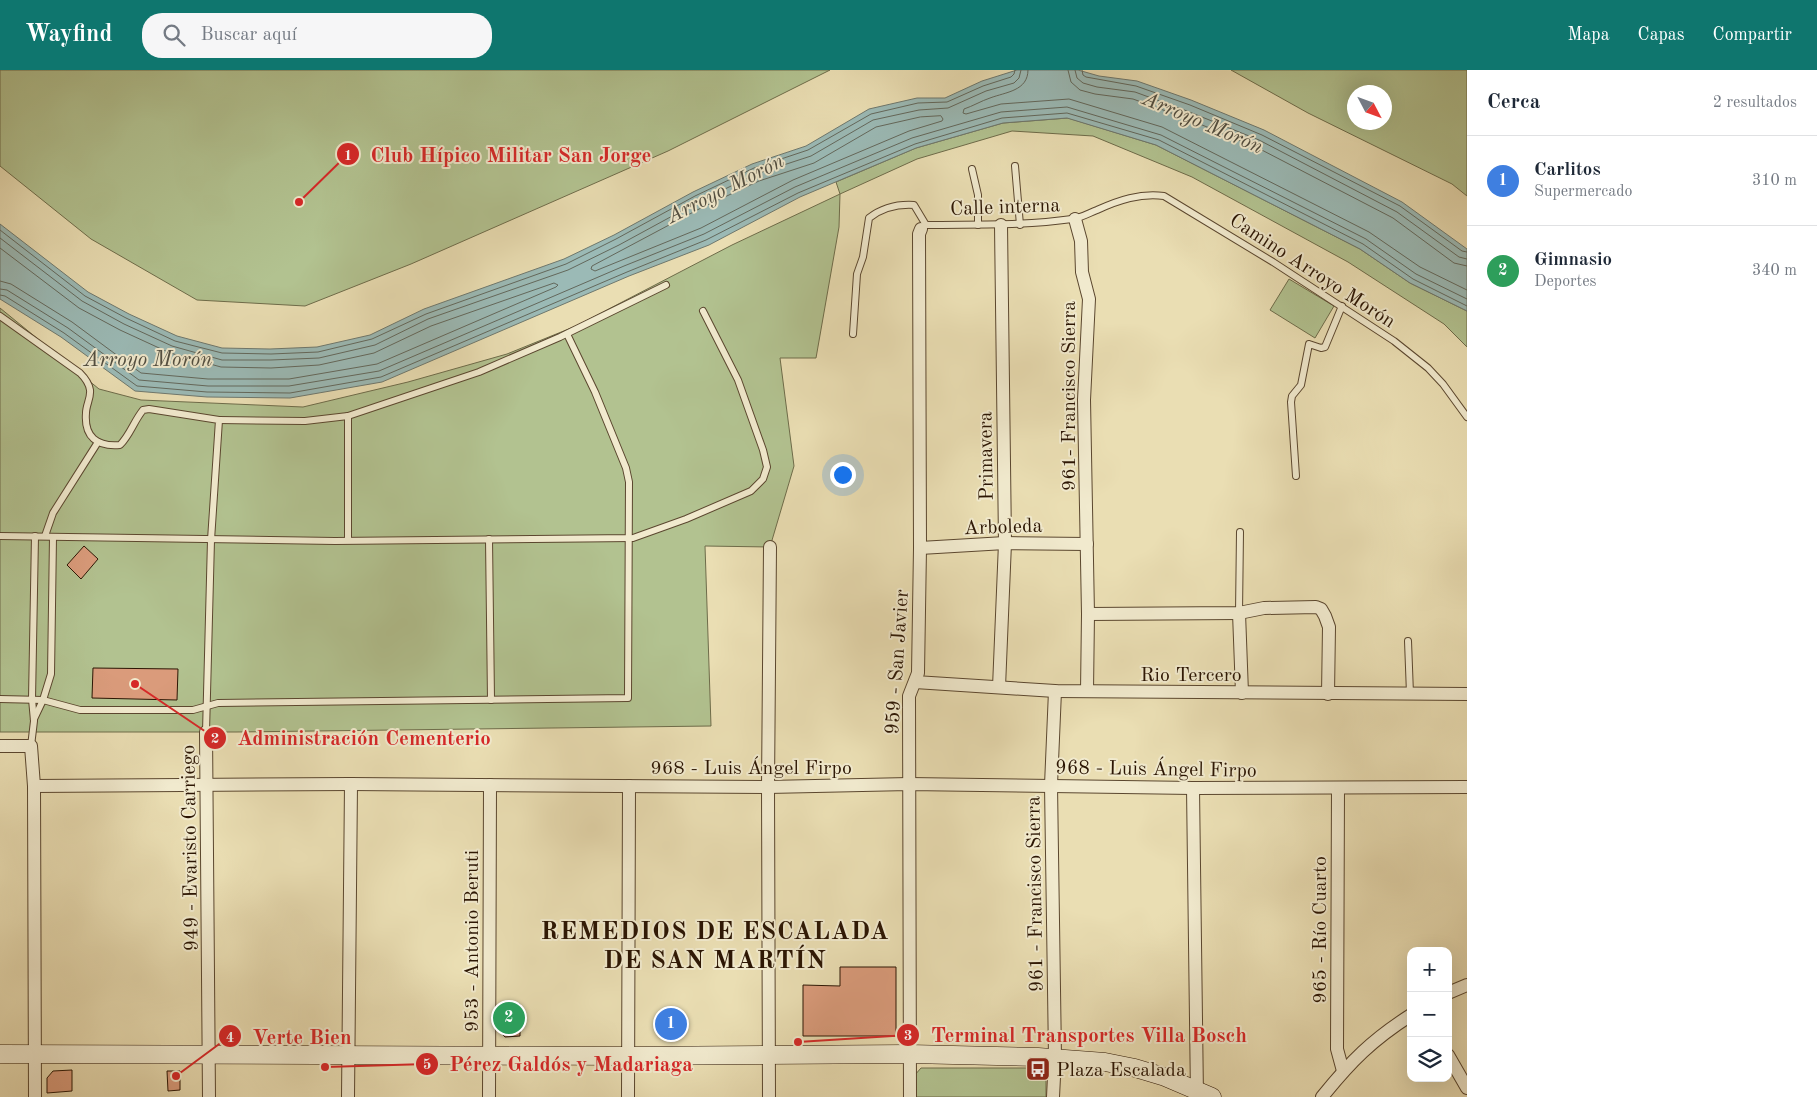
<!DOCTYPE html>
<html lang="es">
<meta charset="utf-8">
<style>
:root{--surface:#fff;--page:#f6f6f7;--text:#1f2937;--muted:#747a83;--line:#e0e1e3;--accent:#0f766e}
body{margin:0;font-family:"Old Standard TT",serif;background:var(--page);color:var(--text)}
.controls{position:absolute;right:15px;bottom:15px;display:grid;overflow:hidden;border-radius:10px;box-shadow:0 5px 20px #0002}
.controls button{width:45px;height:45px;display:grid;place-items:center;padding:0;border:0;border-bottom:1px solid var(--line);background:var(--surface);color:var(--text);font:25px sans-serif}
.compass{position:absolute;left:1347px;top:15px;width:45px;height:45px;border-radius:50%;background:var(--surface);box-shadow:0 5px 20px #0002;rotate:131deg}
.you{position:absolute;left:842px;top:404px;width:18px;height:18px;margin:-12px;border:4px solid #fff;border-radius:50%;background:#1a73e8;box-shadow:0 0 0 8px #1a73e833}
.badge{display:grid;place-items:center;width:32px;height:32px;border-radius:50%;background:var(--accent);color:#fff;font-size:16px;font-weight:700}
.pin{position:absolute;translate:-50% -50%;border:2px solid #fff;box-shadow:0 1px 5px #0006}
.list{margin:0;padding:0;list-style:none}
h2{display:flex;justify-content:space-between;align-items:center;height:65px;margin:0;padding:0 20px;font-size:21px}
h2 small{font-size:16px;font-weight:400;color:var(--muted)}
.list li{display:grid;grid-template-columns:32px 1fr auto;gap:15px;align-items:center;box-sizing:border-box;height:90px;padding:0 20px;border-top:1px solid var(--line)}
.list b{display:block;font-size:19px;white-space:nowrap}
.list p{margin:0;font-size:16px;white-space:nowrap;color:var(--muted)}
.list em{font-size:16px;font-style:normal;color:var(--muted)}
.icon{flex:none;width:28px;height:28px;fill:none;stroke:currentColor;stroke-width:2;stroke-linecap:round;stroke-linejoin:round}
.map{position:relative;flex:none;width:1467px;height:1027px;overflow:hidden}
header{display:flex;align-items:center;gap:30px;box-sizing:border-box;height:70px;padding:0 25px;background:var(--accent);color:#fff}
header strong{font-size:24px}
nav{display:flex;gap:28px;margin-inline-start:auto;font-size:18px}
.search{width:350px;height:45px;background:var(--page);display:flex;align-items:center;gap:12px;box-sizing:border-box;padding:0 18px;border-radius:20px;color:var(--muted);font-size:19px}
main{display:flex}
aside{flex:1;background:var(--surface)}
.map>svg:first-child{display:block}
</style>
<header>
<strong>Wayfind</strong>
<div class="search"><svg class="icon" aria-label="search" viewBox="0 0 24 24"><circle cx="10" cy="10" r="6"/><path d="M15 15l6 6"/></svg>Buscar aquí</div>
<nav><a>Mapa</a><a>Capas</a><a>Compartir</a></nav>
</header>
<main>
<div class="map">
<svg width="1467" height="1027" viewBox="0 0 1467 1027">
<rect width="100%" height="100%" fill="#eadeb3"/>
<filter id="stains"><feTurbulence type="fractalNoise" baseFrequency=".004" numOctaves="4"/><feColorMatrix values="0 0 0 0 .2 0 0 0 0 .09 0 0 0 0 .02 0 0 0 .5 -.17"/></filter>
<radialGradient id="worn" r=".72"><stop offset=".6" stop-color="#630" stop-opacity="0"/><stop offset="1" stop-color="#630" stop-opacity=".3"/></radialGradient>
<g fill="#b2c290" stroke="#6e6c4a" fill-rule="evenodd">
<path d="M 0,0 L 830,0 L 668,81 L 411,194 L 305,236 L 197,230 L 91,169 L 0,96 Z"/>
<path d="M 1231,0 L 1467,0 L 1467,126 L 1452,114 L 1308,43 ZM 1354,22 L 1384,22 L 1384,52 L 1354,52 Z"/>
<path d="M 1068,48 L 1156,75 L 1360,179 L 1410,213 L 1467,241 L 1467,277 L 1444,254 L 1348,192 L 1192,107 L 1093,66 L 1012,61 L 917,89 L 840,124 L 839,157 L 816,288 L 780,288 L 794,396 L 770,477 L 705,476 L 711,656 L 236,662 L 0,662 L 0,238 L 99,319 L 141,330 L 303,337 L 408,312 L 507,284 L 576,256 L 732,175 L 840,124 L 836,112 L 916,78 L 1003,53 Z"/>
<path d="M 1289,209 L 1334,236 L 1315,268 L 1270,240 Z"/>
<path d="M 921,998 L 1040,998 L 1046,1004 L 1046,1027 L 915,1027 L 914,1006 Z"/>
</g>
<path fill="#9bbab6" stroke="#6e786e" d="M 1017,0 L 1078,0 L 1099,6 L 1137,11 L 1191,30 L 1264,60 L 1402,132 L 1467,179 L 1467,241 L 1410,213 L 1360,179 L 1156,75 L 1067,48 L 1003,53 L 916,78 L 800,127 L 709,175 L 629,206 L 382,312 L 290,328 L 207,327 L 135,321 L 61,267 L 0,229 L 0,154 L 88,222 L 129,244 L 177,266 L 222,278 L 270,279 L 317,277 L 370,265 L 424,239 L 564,189 L 614,165 L 693,122 L 752,94 L 806,76 L 869,39 L 917,28 L 945,28 L 982,11 Z"/>
<g fill="none" stroke-linecap="round" stroke-linejoin="round">
<g stroke="#63685c" stroke-width="1">
<path d="M 1028,0 C 1028,21 1006,22 990,28 C 981,31 973,36 964,39 L 963,43 L 966,44 L 1001,34 L 1069,29 L 1162,57 L 1369,162 L 1420,197 L 1467,220"/>
<path d="M 1068,0 L 1071,12 L 1080,20 L 1095,24 L 1133,29 L 1185,48 L 1256,77 L 1393,148 L 1454,193 L 1467,196"/>
<path d="M 1075,0 L 1077,8 L 1083,13 L 1097,17 L 1135,22 L 1187,41 L 1259,70 L 1397,142 L 1459,187 L 1467,189"/>
<path d="M 1082,0 L 1083,5 L 1086,7 L 1136,16 L 1190,35 L 1262,65 L 1400,136 L 1462,181 L 1467,182"/>
<path d="M 941,46 L 943,49 L 942,51 L 909,61 L 793,110 L 701,158 L 595,201 L 591,199 L 592,196 L 701,138 L 759,111 L 814,93 L 876,57 L 920,47 Z"/>
<path d="M 0,160 L 85,226 L 126,248 L 175,271 L 222,283 L 271,284 L 318,282 L 372,269 L 426,244 L 566,194 L 616,169 L 695,126 L 754,98 L 808,80 L 871,44 L 918,33 L 947,32 L 983,16 L 1011,7 L 1014,4 L 1015,0"/>
<path d="M 0,168 L 82,231 L 124,254 L 172,276 L 222,290 L 271,290 L 319,288 L 375,275 L 428,249 L 568,200 L 619,175 L 698,132 L 756,104 L 811,86 L 873,50 L 919,40 L 948,38 L 986,21 L 1014,13 L 1019,8 L 1021,0"/>
<path d="M 0,178 L 79,238 L 120,260 L 170,283 L 221,297 L 271,298 L 319,295 L 374,283 L 431,256 L 554,213 L 558,215 L 556,217 L 377,294 L 289,309 L 208,309 L 141,303 L 72,252 L 11,214 L 0,211"/>
<path d="M 0,219 L 7,220 L 68,258 L 139,310 L 208,316 L 289,316 L 379,301 L 624,196 L 704,164 L 795,117 L 912,68 L 1001,42 L 1067,37 L 1161,65 L 1366,169 L 1416,204 L 1467,229"/>
<path d="M 0,225 L 5,226 L 64,263 L 137,316 L 207,322 L 290,323 L 381,307 L 627,202 L 706,170 L 798,123 L 915,74 L 1002,48 L 1067,43 L 1159,70 L 1363,174 L 1413,209 L 1467,236"/>
</g>
</g>
<g fill="#da9b7b" stroke="#2b1503">
<path d="M 84,476 L 98,489 L 81,509 L 67,495 Z"/>
<path d="M 93,598 L 178,599 L 177,630 L 92,628 Z"/>
<path d="M 840,897 L 896,897 L 896,966 L 803,966 L 803,915 L 840,916 Z"/>
<path d="M 520,934 L 520,966 L 505,967 L 499,961 L 499,935 Z"/>
<path d="M 663,944 L 680,944 L 679,965 L 662,965 Z"/>
<path d="M 72,1000 L 72,1021 L 47,1023 L 47,1008 L 53,1001 Z"/>
<path d="M 167,1001 L 180,1001 L 180,1020 L 168,1021 Z"/>
</g>
<g fill="none" stroke-linecap="round" stroke-linejoin="round">
<defs>
<g id="service">
<path d="M 1015,96 L 1020,155"/>
<path d="M 972,99 L 978,125 L 978,155"/>
<path d="M 921,159 L 926,155 C 975,154 1023,156 1072,149 C 1081,148 1089,143 1097,140 C 1119,130 1140,123 1164,126 L 1273,192 L 1394,271 L 1428,298 L 1443,314 L 1467,347"/>
<path d="M 0,246 L 80,303 C 85,308 89,313 90,320 C 91,328 86,335 86,343 C 84,367 97,377 120,375 C 130,365 134,351 143,340 L 149,339 L 219,350 L 211,470 L 206,662"/>
<path d="M 853,264 L 857,204 L 863,187 L 869,148 C 882,138 898,134 914,135 L 926,155"/>
<path d="M 219,350 L 305,351 L 348,346 L 479,302 L 560,267 L 666,215"/>
<path d="M 1296,406 L 1291,332 L 1292,326 L 1301,315 L 1309,274 L 1321,278 L 1325,277 L 1342,236"/>
<path d="M 0,466 L 335,471 L 633,468 L 686,449 L 751,421 L 763,409 L 767,397 L 763,380 L 738,310 L 703,241"/>
<path d="M 45,466 L 53,443 L 98,372"/>
<path d="M 489,469 L 491,630"/>
<path d="M 348,470 L 348,346"/>
<path d="M 1239,543 L 1240,462"/>
<path d="M 1408,571 L 1410,624"/>
<path d="M 0,629 L 43,630 L 80,640 L 193,640 L 218,633 L 628,628 L 629,412 L 626,398 L 595,322 L 567,264"/>
<path d="M 34,649 L 43,630 L 51,604 L 53,467"/>
<path d="M 31,676 L 34,651 L 32,629 L 35,466"/>
</g>
<g id="minor">
<path d="M 1075,149 L 1081,171 L 1082,202 L 1089,229 L 1084,330 L 1088,544 L 1087,621"/>
<path d="M 920,478 L 1005,473 L 1087,474"/>
<path d="M 1239,543 L 1242,623"/>
<path d="M 1088,544 L 1239,543 L 1264,538 L 1316,537 L 1321,539 L 1325,546 L 1329,557 L 1328,624"/>
<path d="M 915,612 L 1055,621 L 1467,624"/>
<path d="M 999,617 L 1005,473 L 1001,155"/>
<path d="M 206,662 L 209,1027"/>
<path d="M 0,676 L 31,676 L 34,716 L 35,1027"/>
<path d="M 34,716 L 351,714 L 768,717 L 909,714 L 1193,718 L 1467,717"/>
<path d="M 1193,718 L 1197,1027"/>
<path d="M 1338,719 L 1337,979 L 1343,1001"/>
<path d="M 1448,923 L 1467,915"/>
<path d="M 1448,985 L 1467,1018"/>
<path d="M 348,1027 L 351,714"/>
<path d="M 489,1027 L 490,715"/>
<path d="M 628,1027 L 629,716"/>
<path d="M 769,1027 L 768,717 L 770,477"/>
<path d="M 910,1027 L 909,626 L 918,603 L 920,478 L 919,164 L 921,159"/>
<path d="M 1053,1027 L 1055,987 L 1051,715 L 1055,621"/>
<path d="M 1322,1027 C 1351,991 1372,970 1411,945"/>
</g>
<path id="secondary" d="M 0,984 L 627,986 L 910,984 L 1038,987 L 1105,992 L 1135,998 L 1165,1007 L 1212,1027"/>
</defs>
<use href="#service" stroke="#5b472f" stroke-width="8"/>
<use href="#minor" stroke="#5b472f" stroke-width="14"/>
<use href="#secondary" stroke="#2b1503" stroke-width="19"/>
<use href="#service" stroke="#f1eace" stroke-width="6"/>
<use href="#minor" stroke="#f1eace" stroke-width="12"/>
<use href="#secondary" stroke="#f1eace" stroke-width="18"/>
</g>
<defs>
<symbol id="bus-square" viewBox="-11 -11 22 22"><rect x="-9" y="-9" width="18" height="18" rx="4" fill="#8f2418" stroke="#f1eace"/><path d="M-5-6H5V4H4V6H2V4H-2V6H-4V4H-5ZM-3.5-4V0h7V-4ZM-3.5 1.2v1.5H-2V1.2ZM2 1.2v1.5H3.5V1.2Z" fill="#fff"/></symbol>
</defs>
<g fill-rule="evenodd">
<use href="#bus-square" x="1024" y="985" width="28" height="28"/>
</g>
<g text-anchor="middle" stroke-width="4" stroke-linejoin="round" paint-order="stroke">
<g font-size="20" fill="#2b1503" stroke="#f1eace">
<text transform="translate(1005 136) rotate(-2)" y="7">Calle interna</text>
<text transform="translate(1313 200) rotate(33)" y="7">Camino Arroyo Morón</text>
<text transform="translate(1068 326) rotate(-90)" y="7">961- Francisco Sierra</text>
<text transform="translate(985 386) rotate(-91)" y="7">Primavera</text>
<text transform="translate(1003 456) rotate(-2)" y="7">Arboleda</text>
<text transform="translate(896 592) rotate(-86)" y="7">959 - San Javier</text>
<text x="1191" y="611">Rio Tercero</text>
<text x="751" y="704">968 - Luis Ángel Firpo</text>
<text transform="translate(1156 698) rotate(1)" y="7">968 - Luis Ángel Firpo</text>
<text transform="translate(189 778) rotate(-91)" y="7">949 - Evaristo Carriego</text>
<text transform="translate(1034 824) rotate(-91)" y="7">961 - Francisco Sierra</text>
<text transform="translate(1319 860) rotate(-90)" y="7">965 - Río Cuarto</text>
<text transform="translate(471 871) rotate(-90)" y="7">953 - Antonio Beruti</text>
</g>
<g font-size="20" fill="#2b1503" stroke="#f1eace" text-anchor="start">
<text x="1056" y="1006">Plaza Escalada</text>
</g>
<g font-size="21" font-style="italic" fill="#524f42" stroke="#f1eace">
<text transform="translate(1203 52) rotate(23)" y="7">Arroyo Morón</text>
<text transform="translate(725 118) rotate(-27)" y="7">Arroyo Morón</text>
<text x="148" y="296">Arroyo Morón</text>
</g>
<g font-size="25" font-weight="bold" letter-spacing="1" fill="#2b1503" stroke="#f1eace">
<text x="715" y="869">REMEDIOS DE ESCALADA<tspan x="715" dy="29">DE SAN MARTÍN</tspan></text>
</g>
</g>
<path fill="none" stroke="#d62828" stroke-width="2" d="M299 132L348 84M135 614L215 668M798 972L908 965M176 1006L230 966M325 997L427 994"/>
<g fill="#d62828" stroke="#f1eace" stroke-width="2">
<circle cx="299" cy="132" r="5"/>
<circle cx="135" cy="614" r="5"/>
<circle cx="798" cy="972" r="5"/>
<circle cx="176" cy="1006" r="5"/>
<circle cx="325" cy="997" r="5"/>
<circle cx="348" cy="84" r="12"/>
<circle cx="215" cy="668" r="12"/>
<circle cx="908" cy="965" r="12"/>
<circle cx="230" cy="966" r="12"/>
<circle cx="427" cy="994" r="12"/>
</g>
<g font-size="15" text-anchor="middle" font-weight="bold" fill="#fff">
<text x="348" y="90">1</text>
<text x="215" y="673">2</text>
<text x="908" y="970">3</text>
<text x="230" y="972">4</text>
<text x="427" y="999">5</text>
</g>
<g font-size="21" text-anchor="middle" font-weight="bold" fill="#d62828" stroke="#f1eace" stroke-width="4" stroke-linejoin="round" paint-order="stroke">
<text x="511" y="92">Club Hípico Militar San Jorge</text>
<text x="364" y="675">Administración Cementerio</text>
<text x="1089" y="972">Terminal Transportes Villa Bosch</text>
<text x="302" y="974">Verte Bien</text>
<text x="571" y="1001">Pérez Galdós y Madariaga</text>
</g>
<rect width="100%" height="100%" filter="url(#stains)"/>
<rect width="100%" height="100%" fill="url(#worn)"/>
</svg>
<div class="controls">
<button>+</button>
<button>−</button>
<button><svg class="icon" aria-label="layers" viewBox="0 0 24 24"><path d="M12 4l9 5-9 5-9-5zM3 14l9 5 9-5"/></svg></button>
</div>
<svg class="compass" viewBox="-18 -18 36 36"><path d="M0-13l5 13h-10z" fill="#e53935"/><path d="M0 13l5-13h-10z" fill="#747a83"/></svg>
<div class="you"></div>
<div class="pin badge" style="left:671px;top:954px;background:#3f7fe0">1</div>
<div class="pin badge" style="left:509px;top:948px;background:#2e9e5b">2</div>
</div>
<aside>
<h2>Cerca<small>2 resultados</small></h2>
<ul class="list">
<li><span class="badge" style="background:#3f7fe0">1</span><div><b>Carlitos</b><p>Supermercado</p></div><em>310 m</em></li>
<li><span class="badge" style="background:#2e9e5b">2</span><div><b>Gimnasio</b><p>Deportes</p></div><em>340 m</em></li>
</ul>
</aside>
</main>
